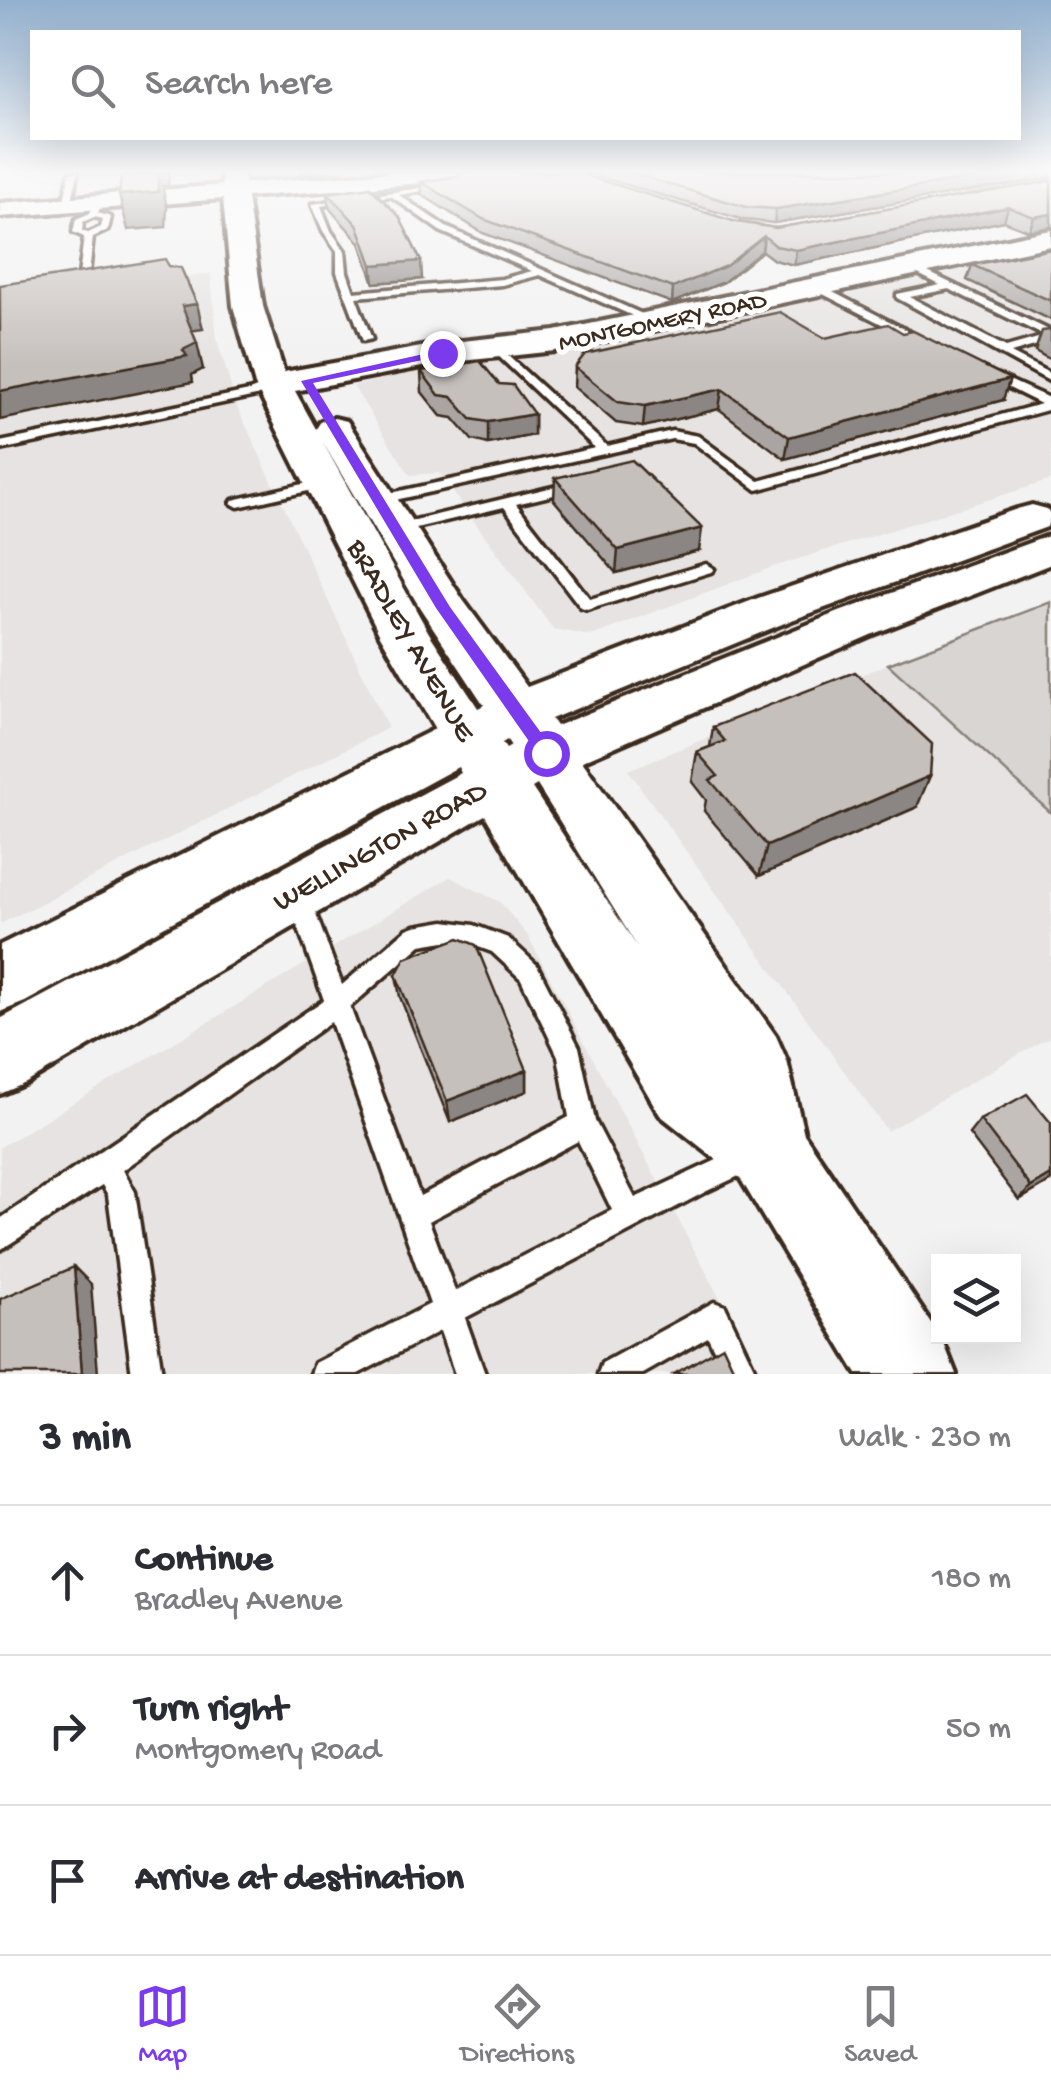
<!DOCTYPE html>
<meta charset="utf-8">
<style>
:root{--surface:#fff;--page:#f7f7f7;--text:#2b2b33;--muted:#7c7c81;--line:#e1e1e2;--accent:#7c3aed}
body{margin:0;font-family:"Gochi Hand",sans-serif;background:var(--page);color:var(--text)}
.controls{position:absolute;right:30px;bottom:30px;display:grid;overflow:hidden;border-radius:0px;box-shadow:0 10px 40px #0002}
.controls button{width:90px;height:90px;display:grid;place-items:center;padding:0;border:0;border-bottom:2px solid var(--line);background:var(--surface);color:var(--text);font:50px sans-serif}
.stop{position:absolute;width:30px;height:30px;margin:-22px;border:8px solid #7c3aed;border-radius:50%;background:#fff}
.stop.end{background:#7c3aed;border-color:#fff;box-shadow:0 2px 10px #0008}
.list{margin:0;padding:0;list-style:none}
h2{display:flex;justify-content:space-between;align-items:center;height:130px;margin:0;padding:0 40px;font-size:42px}
h2 small{font-size:32px;font-weight:400;color:var(--muted)}
.list li{display:grid;grid-template-columns:65px 1fr auto;gap:30px;align-items:center;box-sizing:border-box;height:150px;padding:0 40px;border-top:2px solid var(--line)}
.list b{display:block;font-size:38px;white-space:nowrap}
.list p{margin:0;font-size:32px;white-space:nowrap;color:var(--muted)}
.list em{font-size:32px;font-style:normal;color:var(--muted)}
.icon{flex:none;width:55px;height:55px;fill:none;stroke:currentColor;stroke-width:2;stroke-linecap:round;stroke-linejoin:round}
.map{position:relative;flex:none;width:1051px;height:1374px;overflow:hidden}
.search{position:absolute;background:var(--surface);box-shadow:0 10px 40px #0002;left:30px;right:30px;top:30px;height:110px;display:flex;align-items:center;gap:25px;box-sizing:border-box;padding:0 35px;border-radius:0px;color:var(--muted);font-size:38px}
.sheet{height:580px;background:var(--surface)}
nav{display:flex;justify-content:space-around;align-items:center;box-sizing:border-box;height:140px;border-top:2px solid var(--line);background:var(--surface);font-size:28px;color:var(--muted)}
nav a{display:grid;justify-items:center;gap:5px}
nav .on{color:var(--accent)}
.map>svg:first-child{display:block}
</style>
<div class="map">
<svg width="1051" height="1374" viewBox="0 0 1051 1374">
<rect width="100%" height="100%" fill="#f3f2f2"/>
<filter id="ink" filterUnits="userSpaceOnUse"><feTurbulence type="fractalNoise" baseFrequency=".01" numOctaves="2"/><feDisplacementMap in="SourceGraphic" scale="20" xChannelSelector="R" yChannelSelector="G"/><feConvolveMatrix kernelMatrix="1 2 1 2 8 2 1 2 1" color-interpolation-filters="sRGB"/></filter>
<g filter="url(#ink)">
<g fill="#e6e3e2">
<path d="M 62,172 L 201,172 L 204,185 L 54,197 Z"/>
<path d="M 1051,249 L 1051,480 L 773,567 L 591,636 L 553,629 L 439,473 L 410,475 L 353,386 L 447,364 L 585,347 Z"/>
<path d="M 211,273 L 217,340 L 238,409 L 388,728 L 0,924 L 0,307 Z"/>
<path d="M 888,664 L 1051,813 L 1051,1036 L 887,1131 L 628,770 Z"/>
<path d="M 450,877 L 500,902 L 528,936 L 760,1374 L 0,1374 L 0,1147 Z"/>
</g>
<path fill="#d8d5d2" stroke="#8a8078" stroke-width="2.5" d="M 1051,602 L 1051,813 L 888,664 Z"/>
<g fill="none" stroke-linecap="round" stroke-linejoin="round">
<defs>
<g id="lane">
<path d="M 70,172 L 78,172 L 71,205 L 67,207 L 63,205 Z"/>
<path d="M 436,172 L 444,172 L 458,185 L 399,195 L 446,227 L 658,321 L 649,323 L 540,275 L 502,285 L 356,297 L 372,339 L 363,341 L 337,272 L 337,251 L 323,231 L 312,204 L 448,184 ZM 391,196 L 440,231 L 532,271 L 502,279 L 354,292 L 347,272 L 345,251 L 331,231 L 321,206 Z"/>
<path d="M 95,201 L 102,203 L 98,213 L 111,217 L 108,230 L 93,237 L 88,283 L 83,286 L 78,283 L 84,237 L 73,232 L 76,219 L 90,213 ZM 94,217 L 103,219 L 101,227 L 88,233 L 82,231 L 83,222 Z"/>
<path d="M 911,264 L 1051,331 L 1051,341 L 1011,353 L 1051,374 L 1051,382 L 897,298 L 897,294 L 940,285 L 908,269 L 906,267 ZM 949,289 L 1045,336 L 1006,347 L 910,297 Z"/>
<path d="M 813,285 L 819,285 L 930,342 L 921,344 L 813,289 Z"/>
<path d="M 496,345 L 607,446 L 672,431 L 698,436 L 759,481 L 1041,404 L 985,376 L 985,372 L 989,371 L 1051,399 L 1051,409 L 757,490 L 694,443 L 672,439 L 377,504 L 372,503 L 370,500 L 377,496 L 595,448 L 492,350 L 491,348 Z"/>
<path d="M 272,382 L 276,383 L 276,387 L 256,396 L 0,450 L 0,442 L 249,391 Z"/>
<path d="M 325,479 L 332,483 L 330,486 L 238,507 L 231,503 L 233,500 Z"/>
<path d="M 578,481 L 583,482 L 583,488 L 516,504 L 590,599 L 706,564 L 714,569 L 711,572 L 587,610 L 581,608 L 504,507 L 395,533 L 388,529 L 390,526 Z"/>
<path d="M 300,892 L 308,895 L 311,901 L 342,985 L 407,929 L 415,926 L 445,921 L 474,925 L 508,938 L 537,965 L 579,1047 L 595,1121 L 635,1198 L 749,1145 L 758,1149 L 762,1158 L 758,1167 L 707,1191 L 465,1318 L 485,1374 L 455,1374 L 440,1331 L 358,1374 L 311,1374 L 315,1363 L 430,1304 L 331,1022 L 123,1170 L 135,1192 L 162,1374 L 132,1374 L 108,1195 L 102,1185 L 0,1250 L 0,1219 L 324,1000 L 289,901 L 292,895 ZM 445,941 L 473,945 L 492,952 L 521,979 L 558,1056 L 569,1117 L 420,1196 L 350,1007 L 421,945 ZM 578,1141 L 612,1210 L 455,1291 L 429,1221 Z"/>
<path d="M 714,1302 L 725,1306 L 757,1374 L 726,1374 L 708,1337 L 643,1374 L 598,1374 L 602,1363 Z"/>
</g>
<path id="secondary" d="M 221,172 L 243,172 L 245,183 L 391,172 L 483,172 L 472,179 L 247,197 L 263,306 L 284,372 L 443,343 L 555,331 L 1051,230 L 1051,246 L 555,351 L 443,363 L 295,391 L 316,429 L 321,421 L 334,418 L 347,421 L 463,600 L 527,687 L 758,598 L 1017,509 L 1032,505 L 1047,509 L 1051,515 L 1047,527 L 792,620 L 551,719 L 556,726 L 839,612 L 1051,535 L 1051,564 L 873,634 L 582,761 L 776,1036 L 787,1061 L 804,1134 L 943,1341 L 956,1374 L 857,1374 L 740,1178 L 660,1115 L 485,815 L 26,1083 L 0,1094 L 0,1019 L 461,773 L 458,767 L 25,1002 L 0,1012 L 0,945 L 435,729 L 380,635 L 255,385 L 233,306 L 223,199 L 0,217 L 0,203 L 222,185 ZM 322,441 L 420,608 L 484,705 L 478,708 L 429,633 ZM 507,740 L 511,746 L 506,749 L 502,743 ZM 537,785 L 551,807 L 638,948 L 532,788 Z"/>
</defs>
<use href="#lane" stroke="#3b2a1e" stroke-width="7"/>
<use href="#secondary" stroke="#3b2a1e" stroke-width="8"/>
<use href="#lane" fill="#fff" fill-rule="evenodd"/>
<use href="#secondary" fill="#fff" fill-rule="evenodd"/>
</g>
<g fill="#aaa5a3" stroke="#3b2a1e" stroke-width="2.5">
<path d="M 584,172 L 1051,172 L 1051,178 L 774,223 L 744,220 Z"/>
<path d="M 458,176 L 776,228 L 1051,181 L 1051,227 L 1029,231 L 1004,221 L 794,265 L 774,260 L 762,251 L 724,282 L 672,303 L 483,233 L 422,195 L 421,182 Z"/>
<path d="M 328,193 L 422,279 L 374,283 L 360,243 L 330,209 Z"/>
<path d="M 1051,249 L 1051,320 L 967,280 L 972,265 Z"/>
<path d="M 1051,330 L 1051,360 L 1035,351 L 1042,331 Z"/>
<path d="M 825,338 L 1003,400 L 785,459 L 719,409 L 643,427 L 616,423 L 574,387 L 575,367 Z"/>
<path d="M 421,371 L 499,384 L 534,414 L 534,435 L 488,444 L 472,440 L 453,418 L 441,416 L 422,392 Z"/>
<path d="M 555,478 L 699,551 L 616,573 L 554,500 Z"/>
<path d="M 713,727 L 917,807 L 759,876 L 704,811 L 706,800 L 692,782 L 697,752 L 710,747 Z"/>
<path d="M 396,975 L 527,1070 L 527,1091 L 450,1122 L 400,997 Z"/>
<path d="M 980,1120 L 1051,1181 L 1019,1200 L 969,1134 Z"/>
</g>
<g fill="#8b8684" stroke="#3b2a1e" stroke-width="2.5">
<path d="M 169,172 L 168,186 L 162,186 L 167,207 L 166,227 L 128,230 L 119,195 L 148,174 Z"/>
<path d="M 300,172 L 342,172 L 300,175 Z"/>
<path d="M 1012,172 L 1051,172 L 1051,178 L 774,223 L 776,209 Z"/>
<path d="M 1008,207 L 1004,221 L 794,265 L 796,250 Z"/>
<path d="M 1051,214 L 1051,227 L 1029,231 L 1034,217 Z"/>
<path d="M 764,236 L 762,251 L 724,282 L 672,303 L 673,288 Z"/>
<path d="M 421,261 L 422,279 L 374,283 L 372,265 Z"/>
<path d="M 197,304 L 203,329 L 188,331 L 182,306 Z"/>
<path d="M 197,343 L 203,369 L 192,375 L 193,382 L 0,420 L 0,391 Z"/>
<path d="M 1010,379 L 1003,400 L 785,459 L 789,437 Z"/>
<path d="M 722,389 L 719,409 L 643,427 L 645,406 Z"/>
<path d="M 534,414 L 534,435 L 488,444 L 488,422 Z"/>
<path d="M 702,528 L 699,551 L 616,573 L 618,550 Z"/>
<path d="M 930,776 L 917,807 L 759,876 L 767,846 Z"/>
<path d="M 527,1070 L 527,1091 L 450,1122 L 447,1101 Z"/>
<path d="M 1051,1175 L 1051,1181 L 1019,1200 L 1031,1187 Z"/>
<path d="M 74,1267 L 91,1284 L 98,1374 L 82,1374 Z"/>
</g>
<g fill="#c6c0bd" stroke="#3b2a1e" stroke-width="2.5">
<path d="M 460,172 L 575,172 L 736,222 L 776,228 L 1051,181 L 1051,214 L 1034,217 L 1008,207 L 796,250 L 776,246 L 764,236 L 726,266 L 673,288 L 483,219 L 421,182 L 458,176 Z"/>
<path d="M 627,172 L 1012,172 L 776,209 L 746,207 Z"/>
<path d="M 159,173 L 158,192 L 119,195 L 121,176 Z"/>
<path d="M 370,187 L 399,216 L 421,261 L 372,265 L 358,226 L 328,193 Z"/>
<path d="M 1051,249 L 1051,301 L 972,265 Z"/>
<path d="M 165,259 L 169,266 L 181,268 L 197,304 L 182,306 L 197,343 L 183,350 L 187,356 L 0,391 L 0,285 Z"/>
<path d="M 780,312 L 825,338 L 888,324 L 903,333 L 913,331 L 1010,379 L 789,437 L 722,389 L 645,406 L 618,402 L 575,367 L 585,354 Z"/>
<path d="M 480,361 L 499,384 L 513,385 L 534,414 L 488,422 L 471,419 L 452,397 L 439,395 L 421,371 Z"/>
<path d="M 632,460 L 702,528 L 618,550 L 555,478 Z"/>
<path d="M 855,672 L 932,744 L 930,776 L 767,846 L 710,780 L 718,776 L 697,752 L 725,741 L 713,727 Z"/>
<path d="M 459,938 L 476,945 L 527,1070 L 447,1101 L 396,975 L 405,958 Z"/>
<path d="M 1027,1094 L 1051,1123 L 1051,1175 L 1031,1187 L 980,1120 Z"/>
<path d="M 74,1267 L 82,1374 L 0,1374 L 0,1299 Z"/>
<path d="M 723,1346 L 736,1374 L 674,1374 Z"/>
</g>
</g>
<linearGradient id="sky" x2="0" y2="1"><stop stop-color="#92b0ce"/><stop offset="0.47" stop-color="#faf9f9"/><stop offset="1" stop-color="#faf9f9" stop-opacity="0"/></linearGradient>
<rect width="1051" height="364" fill="url(#sky)"/>
<path fill="#7c3aed" d="M 442,350 L 446,355 L 313,383 L 450,607 L 552,748 L 555,753 L 546,759 L 540,757 L 436,608 L 301,381 Z"/>
<g text-anchor="middle" stroke-width="10" stroke-linejoin="round" paint-order="stroke">
<g font-size="25" fill="#3b2a1e" stroke="#fff">
<text transform="translate(662 319) rotate(-12)" y="9">MONTGOMERY ROAD</text>
</g>
<g font-size="30" fill="#3b2a1e" stroke="#fff">
<text transform="translate(413 639) rotate(60)" y="10">BRADLEY AVENUE</text>
<text transform="translate(379 844) rotate(-29)" y="10">WELLINGTON ROAD</text>
</g>
</g>
</svg>
<div class="controls">
<button><svg class="icon" aria-label="layers" viewBox="0 0 24 24"><path d="M12 4l9 5-9 5-9-5zM3 14l9 5 9-5"/></svg></button>
</div>
<div class="stop" style="left:546px;top:753px"></div>
<div class="stop end" style="left:442px;top:353px"></div>
<div class="search"><svg class="icon" aria-label="search" viewBox="0 0 24 24"><circle cx="10" cy="10" r="6"/><path d="M15 15l6 6"/></svg>Search here</div>
</div>
<section class="sheet">
<h2>3 min<small>Walk · 230 m</small></h2>
<ul class="list">
<li><svg class="icon" aria-label="ahead" viewBox="0 0 24 24"><path d="M12 20V5M6 11l6-6 6 6"/></svg><div><b>Continue</b><p>Bradley Avenue</p></div><em>180 m</em></li>
<li><svg class="icon" aria-label="right" viewBox="0 0 24 24"><path d="M7 20v-9h11M14 6l5 5-5 5"/></svg><div><b>Turn right</b><p>Montgomery Road</p></div><em>50 m</em></li>
<li><svg class="icon" aria-label="arrive" viewBox="0 0 24 24"><path d="M6 21V4h12l-3 4 3 4H6"/></svg><div><b>Arrive at destination</b></div></li>
</ul>
</section>
<nav>
<a class="on"><svg class="icon" aria-label="map" viewBox="0 0 24 24"><path d="M3 6l6-2 6 2 6-2v14l-6 2-6-2-6 2zM9 4v14M15 6v14"/></svg>Map</a>
<a><svg class="icon" aria-label="directions" viewBox="0 0 24 24"><path d="M12 3l9 9-9 9-9-9zM9 14v-3h6M13 9l2 2-2 2"/></svg>Directions</a>
<a><svg class="icon" aria-label="saved" viewBox="0 0 24 24"><path d="M7 4h10v16l-5-4-5 4z"/></svg>Saved</a>
</nav>
